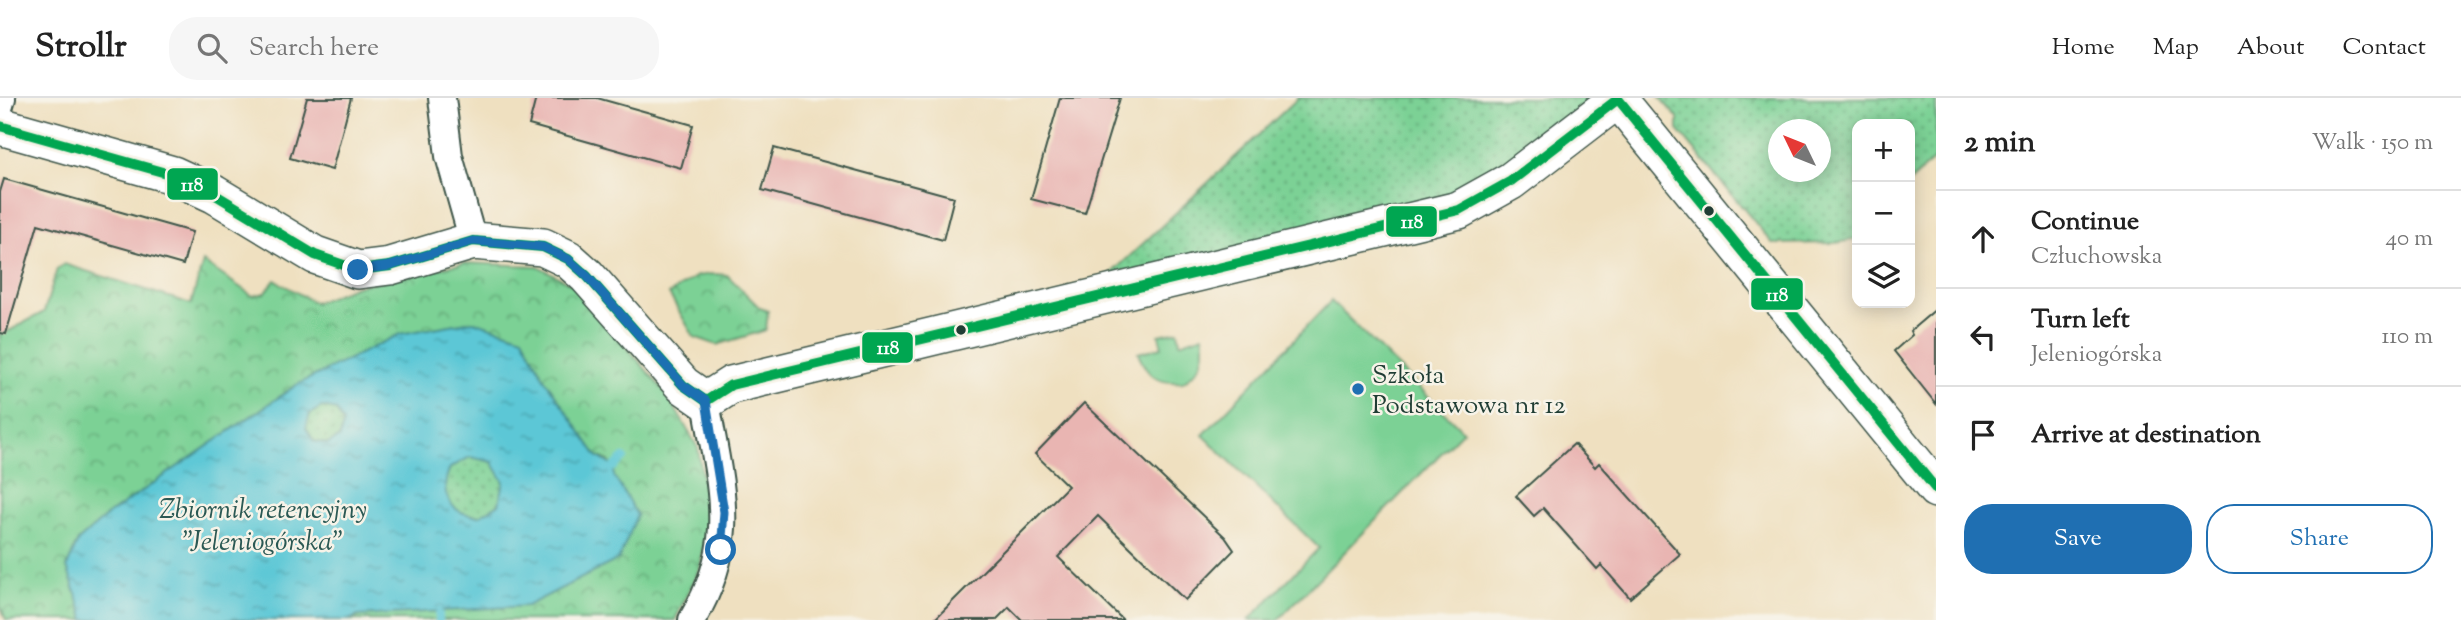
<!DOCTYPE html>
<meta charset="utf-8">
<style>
:root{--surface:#fff;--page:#f6f6f6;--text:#222;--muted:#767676;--line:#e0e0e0;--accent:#1f6fb2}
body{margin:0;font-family:"Sorts Mill Goudy",serif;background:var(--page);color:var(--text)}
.controls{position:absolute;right:21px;top:21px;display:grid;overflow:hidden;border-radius:14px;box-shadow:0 4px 18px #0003}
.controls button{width:63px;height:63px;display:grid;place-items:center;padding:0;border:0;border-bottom:2px solid var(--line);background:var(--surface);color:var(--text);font:35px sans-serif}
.compass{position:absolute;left:1768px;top:21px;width:63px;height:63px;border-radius:50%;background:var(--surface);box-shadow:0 4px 18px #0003;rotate:313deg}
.stop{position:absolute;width:21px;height:21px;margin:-16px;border:5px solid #1f6fb2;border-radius:50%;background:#fff}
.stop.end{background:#1f6fb2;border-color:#fff;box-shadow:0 2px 7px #0008}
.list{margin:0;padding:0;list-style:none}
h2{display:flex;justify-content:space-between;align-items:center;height:91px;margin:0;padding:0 28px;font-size:30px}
h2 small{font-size:23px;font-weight:400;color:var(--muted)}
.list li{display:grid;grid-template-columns:46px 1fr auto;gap:21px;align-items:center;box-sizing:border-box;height:98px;padding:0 28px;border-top:2px solid var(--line)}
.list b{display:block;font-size:26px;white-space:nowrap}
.list p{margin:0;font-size:23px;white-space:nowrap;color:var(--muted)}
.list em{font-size:23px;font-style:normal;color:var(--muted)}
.actions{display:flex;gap:14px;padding:21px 28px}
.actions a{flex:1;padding:16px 0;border:2px solid var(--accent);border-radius:28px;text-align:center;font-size:24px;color:var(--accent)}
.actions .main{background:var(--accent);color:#fff}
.icon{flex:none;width:38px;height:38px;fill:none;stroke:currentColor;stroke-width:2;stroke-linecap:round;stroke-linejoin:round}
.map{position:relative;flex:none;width:1936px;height:522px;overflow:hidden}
header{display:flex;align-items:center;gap:42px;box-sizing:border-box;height:98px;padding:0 35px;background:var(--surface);border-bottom:2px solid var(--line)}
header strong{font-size:33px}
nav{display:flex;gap:38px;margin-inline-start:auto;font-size:24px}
.search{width:490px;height:63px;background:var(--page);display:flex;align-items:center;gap:18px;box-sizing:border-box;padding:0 24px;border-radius:28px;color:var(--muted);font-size:26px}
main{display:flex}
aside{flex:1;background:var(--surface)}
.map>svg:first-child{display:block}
</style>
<header>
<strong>Strollr</strong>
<div class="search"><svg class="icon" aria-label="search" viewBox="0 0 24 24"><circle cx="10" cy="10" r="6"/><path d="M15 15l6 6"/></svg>Search here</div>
<nav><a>Home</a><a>Map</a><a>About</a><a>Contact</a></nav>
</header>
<main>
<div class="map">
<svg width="1936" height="522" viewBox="0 0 1936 522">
<defs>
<pattern id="grass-dots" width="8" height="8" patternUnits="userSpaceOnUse" patternTransform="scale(1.75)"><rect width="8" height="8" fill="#7cd195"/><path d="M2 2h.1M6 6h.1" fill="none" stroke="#65ab7a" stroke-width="1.8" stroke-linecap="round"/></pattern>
<pattern id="park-crowns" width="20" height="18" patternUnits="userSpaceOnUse" patternTransform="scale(1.75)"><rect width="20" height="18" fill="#7cd195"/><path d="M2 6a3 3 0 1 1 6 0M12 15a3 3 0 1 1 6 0" fill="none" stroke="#65ab7a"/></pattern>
<pattern id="water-ripples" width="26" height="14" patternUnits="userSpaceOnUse" patternTransform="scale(1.75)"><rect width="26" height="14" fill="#5cc7d6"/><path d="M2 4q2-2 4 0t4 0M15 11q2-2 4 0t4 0" fill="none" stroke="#4ba3ae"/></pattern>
</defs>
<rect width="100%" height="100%" fill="#f7f3e8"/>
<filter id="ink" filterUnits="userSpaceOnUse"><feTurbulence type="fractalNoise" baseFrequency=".0143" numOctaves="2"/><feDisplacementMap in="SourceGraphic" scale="14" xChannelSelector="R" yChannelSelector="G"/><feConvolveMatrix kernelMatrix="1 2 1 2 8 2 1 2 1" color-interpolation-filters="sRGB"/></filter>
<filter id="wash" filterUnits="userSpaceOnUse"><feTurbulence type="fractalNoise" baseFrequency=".00686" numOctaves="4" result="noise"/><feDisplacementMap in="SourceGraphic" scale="28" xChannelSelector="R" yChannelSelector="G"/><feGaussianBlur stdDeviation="1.57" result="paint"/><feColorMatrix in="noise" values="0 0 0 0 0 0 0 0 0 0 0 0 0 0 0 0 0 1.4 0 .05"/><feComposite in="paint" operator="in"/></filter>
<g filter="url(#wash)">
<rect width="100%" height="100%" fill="#efe0c0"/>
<g fill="url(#grass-dots)" stroke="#4e8764" stroke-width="2" fill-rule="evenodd">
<path d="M 1298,0 L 1588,0 L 1581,12 L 1490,79 L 1463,93 L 1100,186 Z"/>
<path d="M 1660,0 L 1936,0 L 1936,60 L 1910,84 L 1910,26 L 1857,26 L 1857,141 L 1836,145 L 1773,146 L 1678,32 L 1678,20 ZM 1778,32 L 1820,32 L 1820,74 L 1778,74 Z"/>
<circle cx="325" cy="327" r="19"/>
<circle cx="474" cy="388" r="30"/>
</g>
<g fill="url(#park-crowns)" stroke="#4e8764" stroke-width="2">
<path d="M 203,164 L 253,198 L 265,195 L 275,182 L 315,205 L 356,188 L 465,165 L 538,168 L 575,188 L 666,295 L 698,350 L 708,417 L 700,470 L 675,522 L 349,522 L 636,417 L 613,378 L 609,363 L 597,358 L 545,282 L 523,239 L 473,223 L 401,236 L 298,286 L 109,416 L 78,443 L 67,469 L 85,522 L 6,522 L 0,507 L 0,230 L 9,233 L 44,214 L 57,171 L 64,166 L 191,206 Z"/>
<path d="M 713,176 L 727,177 L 760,210 L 768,213 L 766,232 L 717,247 L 694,239 L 669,196 L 697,178 Z"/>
</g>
<g fill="#7cd195" stroke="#4e8764" stroke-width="2">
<path d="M 1331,203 L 1463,333 L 1278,522 L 1249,522 L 1319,450 L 1203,337 Z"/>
<path d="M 1178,233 L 1180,245 L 1203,237 C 1207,259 1201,272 1183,284 C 1158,286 1147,279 1138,255 L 1162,249 L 1159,237 Z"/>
</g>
<path fill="url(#water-ripples)" stroke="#3e8285" stroke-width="2" fill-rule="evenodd" d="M 473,223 L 523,239 L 545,282 L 597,358 L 614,369 L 614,378 L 637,417 L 619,461 L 527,508 L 358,518 L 349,522 L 85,522 L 67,469 L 78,443 L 109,416 L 298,286 L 400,236 ZM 322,309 L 336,312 L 343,325 L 340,339 L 328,346 L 314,343 L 306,330 L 310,316 ZM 470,359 L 492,364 L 504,384 L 499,406 L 479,418 C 451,417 438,396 450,370 Z"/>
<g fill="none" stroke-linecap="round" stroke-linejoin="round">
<g stroke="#5cc7d6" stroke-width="8">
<path d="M 614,369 L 624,360"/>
<path d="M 439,522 L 439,516"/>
</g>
</g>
<g id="blocks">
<g fill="#e9b5b2">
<path d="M 307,0 L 351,0 L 332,72 L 290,60 Z"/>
<path d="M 536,0 L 597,0 L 693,27 L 681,70 L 529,27 Z"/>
<path d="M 1060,0 L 1120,0 L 1085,115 L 1031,101 Z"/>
<path d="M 774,50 L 954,99 L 943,142 L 762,92 Z"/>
<path d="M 4,81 L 192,134 L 183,167 L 38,126 L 6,236 L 0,235 L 0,94 Z"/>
<path d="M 1936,211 L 1936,306 L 1894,253 L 1912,237 L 1910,233 Z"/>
<path d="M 1084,305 L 1225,439 L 1234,452 L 1185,502 L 1098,418 L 1058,459 L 1123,522 L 1022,522 L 1009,509 L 996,522 L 934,522 L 1068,388 L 1035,356 Z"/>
<path d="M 1574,346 L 1595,369 L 1599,365 L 1680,456 L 1630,500 L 1601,467 L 1597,471 L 1543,410 L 1534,418 L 1516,398 Z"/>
</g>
</g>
</g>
<g filter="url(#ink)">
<use href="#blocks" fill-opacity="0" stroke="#3e5549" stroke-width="2"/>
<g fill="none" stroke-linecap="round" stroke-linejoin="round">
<defs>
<g id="street">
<path d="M 442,0 L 449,58 L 473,143"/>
<path d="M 0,7 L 2,0"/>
<path d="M 692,522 C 740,441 720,390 706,303"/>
</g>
<path id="secondary" d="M 0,28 L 173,77 L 214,96 L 315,157 L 358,172 L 390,168 L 473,143 L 543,149 L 568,161 L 587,178 L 683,287 L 706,303 L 731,287 L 764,279 L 1459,112 L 1511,83 L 1618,1 L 1936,391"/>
</defs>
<use href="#street" stroke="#3e5549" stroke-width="30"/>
<use href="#secondary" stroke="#3e5549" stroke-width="40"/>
<use href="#street" stroke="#fff" stroke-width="26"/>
<use href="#secondary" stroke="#fff" stroke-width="37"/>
<defs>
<g id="bus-1">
<path d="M 1618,1 L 1936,391"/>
<path d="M 0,28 L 173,77 L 214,96 L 315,157 L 358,172 L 390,168 L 473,143 L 543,149 L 568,161 L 587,178 L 683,287 L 706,303"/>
<path d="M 706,303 L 731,287 L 1459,112 L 1511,83 L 1618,1"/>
</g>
</defs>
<use href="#bus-1" stroke="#f7f3e8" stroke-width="16"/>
<use href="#bus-1" stroke="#00a651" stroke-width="10"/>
</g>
</g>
<g fill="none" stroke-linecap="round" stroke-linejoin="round" filter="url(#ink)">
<path stroke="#1f6fb2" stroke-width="9" d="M 358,172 L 390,168 L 473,143 L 543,149 L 568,161 L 587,178 L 683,287 L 706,303 L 724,414 L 721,452"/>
</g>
<g fill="#1f3d34" stroke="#f7f3e8" stroke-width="2.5">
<circle cx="1709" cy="113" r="6"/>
<circle cx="961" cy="232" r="6"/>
</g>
<circle fill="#1f6fb2" stroke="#f7f3e8" stroke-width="2.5" cx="1358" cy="291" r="7"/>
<g text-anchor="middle" stroke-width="5" stroke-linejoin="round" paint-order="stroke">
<g font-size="26" fill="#1f3d34" stroke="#f7f3e8" text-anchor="start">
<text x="1372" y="285">Szkoła<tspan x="1372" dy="30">Podstawowa nr 12</tspan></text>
</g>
<g font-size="28" font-style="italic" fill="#2b5954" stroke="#f7f3e8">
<text x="263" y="420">Zbiornik retencyjny<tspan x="263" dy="32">"Jeleniogórska"</tspan></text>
</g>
</g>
<g stroke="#f7f3e8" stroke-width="2.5">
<rect x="166" y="69" width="53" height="34" rx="7" fill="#00a651"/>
<rect x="1385" y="107" width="53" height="33" rx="7" fill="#00a651"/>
<rect x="1750" y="179" width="54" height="34" rx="7" fill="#00a651"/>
<rect x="861" y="233" width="53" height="33" rx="7" fill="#00a651"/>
</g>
<g font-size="19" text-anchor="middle" font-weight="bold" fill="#fff">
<text x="192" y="93">118</text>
<text x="1412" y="130">118</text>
<text x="1777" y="203">118</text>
<text x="888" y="256">118</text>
</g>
</svg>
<div class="controls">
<button>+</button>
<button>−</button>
<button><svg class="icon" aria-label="layers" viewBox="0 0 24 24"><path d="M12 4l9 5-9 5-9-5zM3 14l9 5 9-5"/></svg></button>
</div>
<svg class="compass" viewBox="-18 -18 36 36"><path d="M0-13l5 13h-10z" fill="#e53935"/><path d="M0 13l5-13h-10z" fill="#767676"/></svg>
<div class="stop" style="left:721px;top:452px"></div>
<div class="stop end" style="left:358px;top:172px"></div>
</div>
<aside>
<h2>2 min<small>Walk · 150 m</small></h2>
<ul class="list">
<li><svg class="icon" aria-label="ahead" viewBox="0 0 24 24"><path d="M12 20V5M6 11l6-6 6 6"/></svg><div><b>Continue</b><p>Człuchowska</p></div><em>40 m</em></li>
<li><svg class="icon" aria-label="left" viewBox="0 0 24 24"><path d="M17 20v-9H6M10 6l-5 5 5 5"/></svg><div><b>Turn left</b><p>Jeleniogórska</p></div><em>110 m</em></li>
<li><svg class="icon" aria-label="arrive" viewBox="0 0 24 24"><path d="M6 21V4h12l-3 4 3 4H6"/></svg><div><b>Arrive at destination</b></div></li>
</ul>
<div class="actions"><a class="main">Save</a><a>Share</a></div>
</aside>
</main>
